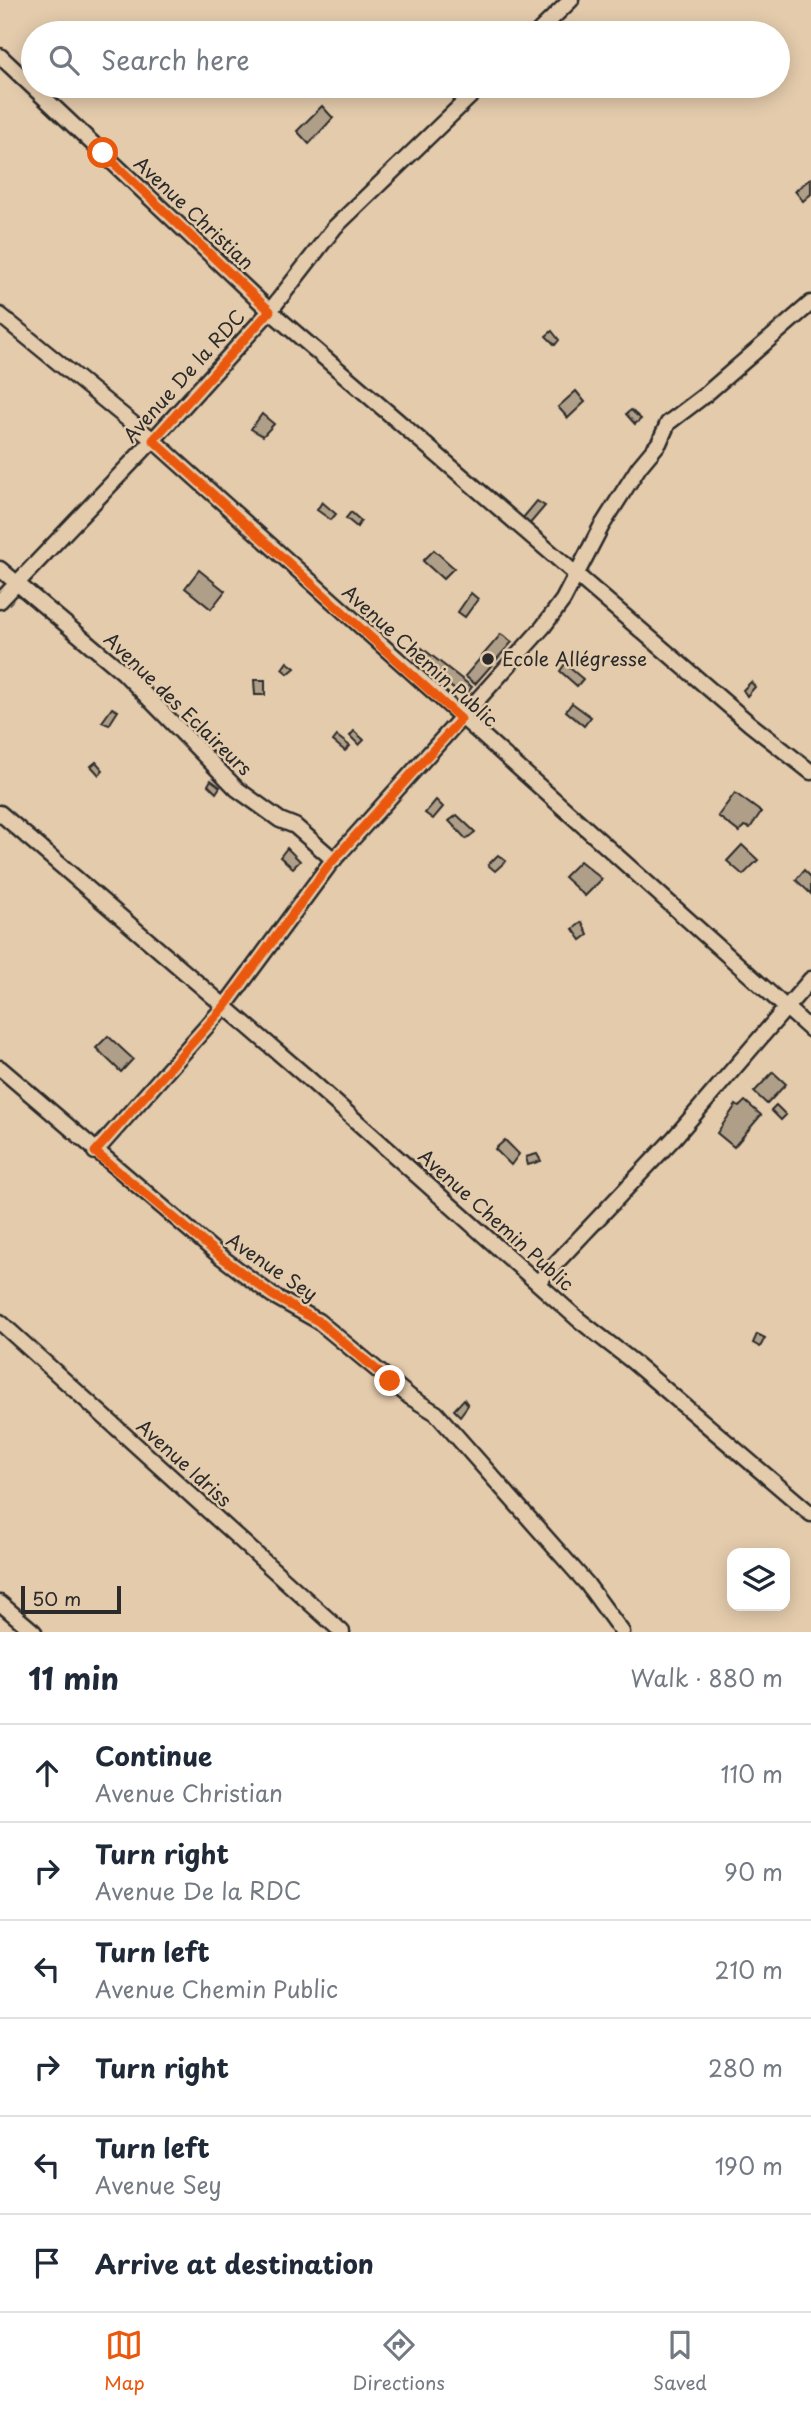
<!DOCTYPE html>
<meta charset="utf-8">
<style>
:root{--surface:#fff;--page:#f6f6f7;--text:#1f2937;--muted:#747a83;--line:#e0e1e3;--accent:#ea580c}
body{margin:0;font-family:"Playpen Sans",sans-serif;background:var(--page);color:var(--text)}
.controls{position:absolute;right:21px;bottom:21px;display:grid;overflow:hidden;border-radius:14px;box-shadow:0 4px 18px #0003}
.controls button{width:63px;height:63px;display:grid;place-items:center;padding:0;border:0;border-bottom:2px solid var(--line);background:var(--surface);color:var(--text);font:35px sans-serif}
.scale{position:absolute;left:21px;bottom:18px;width:100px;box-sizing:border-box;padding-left:7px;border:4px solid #2b2b2b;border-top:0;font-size:19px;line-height:24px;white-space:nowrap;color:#2b2b2b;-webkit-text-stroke:5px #e4cbac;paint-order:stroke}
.stop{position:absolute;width:21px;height:21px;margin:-16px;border:5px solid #ea580c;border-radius:50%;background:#fff}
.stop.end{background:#ea580c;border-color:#fff;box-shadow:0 2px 7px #0008}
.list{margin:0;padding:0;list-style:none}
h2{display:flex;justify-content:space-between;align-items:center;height:91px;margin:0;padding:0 28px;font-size:30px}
h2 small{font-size:23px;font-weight:400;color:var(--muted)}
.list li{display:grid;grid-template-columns:46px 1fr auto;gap:21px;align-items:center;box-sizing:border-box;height:98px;padding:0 28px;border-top:2px solid var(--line)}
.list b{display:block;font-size:26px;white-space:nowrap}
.list p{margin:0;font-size:23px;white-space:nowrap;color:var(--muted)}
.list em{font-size:23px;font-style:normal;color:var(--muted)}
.icon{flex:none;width:38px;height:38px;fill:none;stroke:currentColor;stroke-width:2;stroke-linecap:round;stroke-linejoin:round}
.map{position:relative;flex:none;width:811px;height:1632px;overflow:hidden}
.search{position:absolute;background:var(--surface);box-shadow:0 4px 18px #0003;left:21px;right:21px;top:21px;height:77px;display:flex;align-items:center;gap:18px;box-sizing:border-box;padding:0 24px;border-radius:38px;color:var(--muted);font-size:26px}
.sheet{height:679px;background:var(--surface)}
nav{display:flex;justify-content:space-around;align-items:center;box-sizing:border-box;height:98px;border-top:2px solid var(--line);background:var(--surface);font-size:19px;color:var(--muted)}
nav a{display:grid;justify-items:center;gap:4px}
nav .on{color:var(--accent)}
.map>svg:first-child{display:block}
</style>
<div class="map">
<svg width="811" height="1632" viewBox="0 0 811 1632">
<rect width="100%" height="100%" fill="#e4cbac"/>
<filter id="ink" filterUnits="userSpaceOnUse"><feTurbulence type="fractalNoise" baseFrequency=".0143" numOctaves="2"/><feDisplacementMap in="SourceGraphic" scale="14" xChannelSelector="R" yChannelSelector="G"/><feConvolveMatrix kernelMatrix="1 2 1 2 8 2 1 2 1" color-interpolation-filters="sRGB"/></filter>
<g filter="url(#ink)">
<g fill="#b09f88" stroke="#2b2b2b" stroke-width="2">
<path d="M 322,106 L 333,118 L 309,144 L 297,131 Z"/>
<path d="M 811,178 L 811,194 L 803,201 L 795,191 Z"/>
<path d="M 552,331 L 559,340 L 555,345 L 546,336 Z"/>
<path d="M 576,391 L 585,402 L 568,418 L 558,407 Z"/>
<path d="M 631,410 L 641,419 L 635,424 L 626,414 Z"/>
<path d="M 262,414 L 274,424 L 263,436 L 251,429 Z"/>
<path d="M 537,501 L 545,506 L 528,526 L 522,519 Z"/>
<path d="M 322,502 L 336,514 L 331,520 L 317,510 Z"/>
<path d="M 351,512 L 361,521 L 357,527 L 346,518 Z"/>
<path d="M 434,550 L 454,568 L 443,579 L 423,561 Z"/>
<path d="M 199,570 L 225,591 L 211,609 L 185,588 Z"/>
<path d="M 471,593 L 478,599 L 465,617 L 458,612 Z"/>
<path d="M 501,634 L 512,642 L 475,684 L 465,676 Z"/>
<path d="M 422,648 L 472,687 L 464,697 L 414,658 Z"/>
<path d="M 287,662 L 295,668 L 288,674 L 282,669 Z"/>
<path d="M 565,664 L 583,679 L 577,686 L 560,671 Z"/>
<path d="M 254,680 L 265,680 L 265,695 L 255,695 Z"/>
<path d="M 751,682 L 755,687 L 747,696 L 743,690 Z"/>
<path d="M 572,703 L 591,717 L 584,726 L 566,711 Z"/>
<path d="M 112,708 L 118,711 L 109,725 L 102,722 Z"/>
<path d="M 354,731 L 364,740 L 359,745 L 350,736 Z"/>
<path d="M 337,736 L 350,746 L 345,751 L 333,741 Z"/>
<path d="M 96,762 L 103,770 L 99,775 L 91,766 Z"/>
<path d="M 211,780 L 220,787 L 216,793 L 208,785 Z"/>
<path d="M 735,793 L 761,812 L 750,828 L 744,826 L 739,832 L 718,816 Z"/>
<path d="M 436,800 L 443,807 L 433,819 L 425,813 Z"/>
<path d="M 457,815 L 475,832 L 466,839 L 449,821 Z"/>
<path d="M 742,845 L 758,860 L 743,875 L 727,861 Z"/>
<path d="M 287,848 L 300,861 L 293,868 L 280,857 Z"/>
<path d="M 498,855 L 506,861 L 495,871 L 488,865 Z"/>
<path d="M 580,861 L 602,879 L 585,896 L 564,877 Z"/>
<path d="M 804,870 L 811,877 L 811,894 L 796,880 Z"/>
<path d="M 582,922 L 588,935 L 581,940 L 573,929 Z"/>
<path d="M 108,1036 L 133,1059 L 121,1072 L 96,1048 Z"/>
<path d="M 773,1072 L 786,1084 L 767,1104 L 754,1092 Z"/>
<path d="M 745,1101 L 761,1115 L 734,1147 L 717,1133 L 736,1105 L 739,1107 Z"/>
<path d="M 776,1105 L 786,1115 L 781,1120 L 771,1110 Z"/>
<path d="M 505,1140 L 519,1154 L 511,1165 L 495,1149 Z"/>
<path d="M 537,1154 L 541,1161 L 528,1165 L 526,1157 Z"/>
<path d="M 757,1334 L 765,1338 L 760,1347 L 753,1343 Z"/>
<path d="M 464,1399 L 468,1405 L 460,1416 L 454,1410 Z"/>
</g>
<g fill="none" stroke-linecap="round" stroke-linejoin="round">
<defs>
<g id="minor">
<path d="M 537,33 L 571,0"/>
<path d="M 0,56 L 270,311 L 750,724 L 811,772"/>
<path d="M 0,315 L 153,440 L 811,1030"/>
<path d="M 0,569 L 124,673 L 237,789 L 280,820 L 295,826 L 334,860"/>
<path d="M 0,601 L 153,440 L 270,311 L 335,227 L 481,86"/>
<path d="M 0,813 L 309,1079 L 579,1320 L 632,1361 L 811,1514"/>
<path d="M 0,1068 L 220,1256 L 272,1295 L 318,1321 L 410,1397 L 436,1413 L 587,1584 L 622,1632"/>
<path d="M 95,1152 L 224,1007 L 329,865 L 543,627 L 563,600 L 601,527 L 639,467 L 659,443 L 668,423 L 705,395 L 811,303"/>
<path d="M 538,1282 L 674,1138 L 811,979"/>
<path d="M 0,1322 L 342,1632"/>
<path d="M 0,1603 L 34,1632"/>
</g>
</defs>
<use href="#minor" stroke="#2b2b2b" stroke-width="19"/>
<use href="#minor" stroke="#e4cbac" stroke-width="14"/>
</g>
</g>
<g fill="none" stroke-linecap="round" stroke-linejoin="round" filter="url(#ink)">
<path stroke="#ea580c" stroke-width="9" d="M 103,153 L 270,311 L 153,440 L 461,719 L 329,865 L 224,1007 L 95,1152 L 220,1256 L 272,1295 L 318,1321 L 390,1381"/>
</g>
<circle fill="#2b2b2b" stroke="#e4cbac" stroke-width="2.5" cx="488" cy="659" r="7"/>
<g text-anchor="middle" stroke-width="5" stroke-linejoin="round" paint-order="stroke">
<g font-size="19" fill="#2b2b2b" stroke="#e4cbac">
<text transform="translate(194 213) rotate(43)" y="7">Avenue Christian</text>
<text transform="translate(184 376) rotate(-48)" y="7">Avenue De la RDC</text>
<text transform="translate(420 656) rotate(42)" y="7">Avenue Chemin Public</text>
<text transform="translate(178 704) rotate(44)" y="7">Avenue des Eclaireurs</text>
<text transform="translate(496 1220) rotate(42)" y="7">Avenue Chemin Public</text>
<text transform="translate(272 1267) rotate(34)" y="7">Avenue Sey</text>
<text transform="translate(184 1463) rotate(42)" y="7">Avenue Idriss</text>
</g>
<g font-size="19" fill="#2b2b2b" stroke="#e4cbac" text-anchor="start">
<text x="502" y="666">Ecole Allégresse</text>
</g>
</g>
</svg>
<div class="controls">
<button><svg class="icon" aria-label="layers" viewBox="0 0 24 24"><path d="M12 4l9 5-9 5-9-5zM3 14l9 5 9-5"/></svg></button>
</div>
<div class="scale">50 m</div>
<div class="stop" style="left:103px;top:153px"></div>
<div class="stop end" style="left:390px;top:1381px"></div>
<div class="search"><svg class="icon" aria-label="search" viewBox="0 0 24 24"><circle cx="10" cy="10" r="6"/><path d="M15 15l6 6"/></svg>Search here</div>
</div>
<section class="sheet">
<h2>11 min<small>Walk · 880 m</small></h2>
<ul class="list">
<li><svg class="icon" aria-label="ahead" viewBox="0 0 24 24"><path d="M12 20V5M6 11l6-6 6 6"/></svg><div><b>Continue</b><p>Avenue Christian</p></div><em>110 m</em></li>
<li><svg class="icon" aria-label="right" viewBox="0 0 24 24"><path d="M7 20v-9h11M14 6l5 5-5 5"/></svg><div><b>Turn right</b><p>Avenue De la RDC</p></div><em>90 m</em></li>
<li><svg class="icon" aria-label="left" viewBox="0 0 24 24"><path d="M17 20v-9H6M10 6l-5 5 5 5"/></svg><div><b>Turn left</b><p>Avenue Chemin Public</p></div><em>210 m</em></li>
<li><svg class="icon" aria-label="right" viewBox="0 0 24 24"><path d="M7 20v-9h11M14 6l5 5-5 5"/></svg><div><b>Turn right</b></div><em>280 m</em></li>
<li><svg class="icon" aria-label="left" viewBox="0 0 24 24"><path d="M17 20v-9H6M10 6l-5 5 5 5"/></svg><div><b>Turn left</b><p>Avenue Sey</p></div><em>190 m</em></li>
<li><svg class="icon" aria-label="arrive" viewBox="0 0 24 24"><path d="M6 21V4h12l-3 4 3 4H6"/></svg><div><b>Arrive at destination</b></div></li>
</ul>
</section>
<nav>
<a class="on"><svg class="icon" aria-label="map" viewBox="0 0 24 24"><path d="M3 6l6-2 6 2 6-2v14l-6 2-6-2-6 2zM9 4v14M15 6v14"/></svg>Map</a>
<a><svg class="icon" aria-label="directions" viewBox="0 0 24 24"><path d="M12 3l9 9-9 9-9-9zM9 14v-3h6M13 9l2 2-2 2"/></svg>Directions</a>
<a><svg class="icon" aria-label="saved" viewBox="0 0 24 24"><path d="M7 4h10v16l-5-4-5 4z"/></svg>Saved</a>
</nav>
